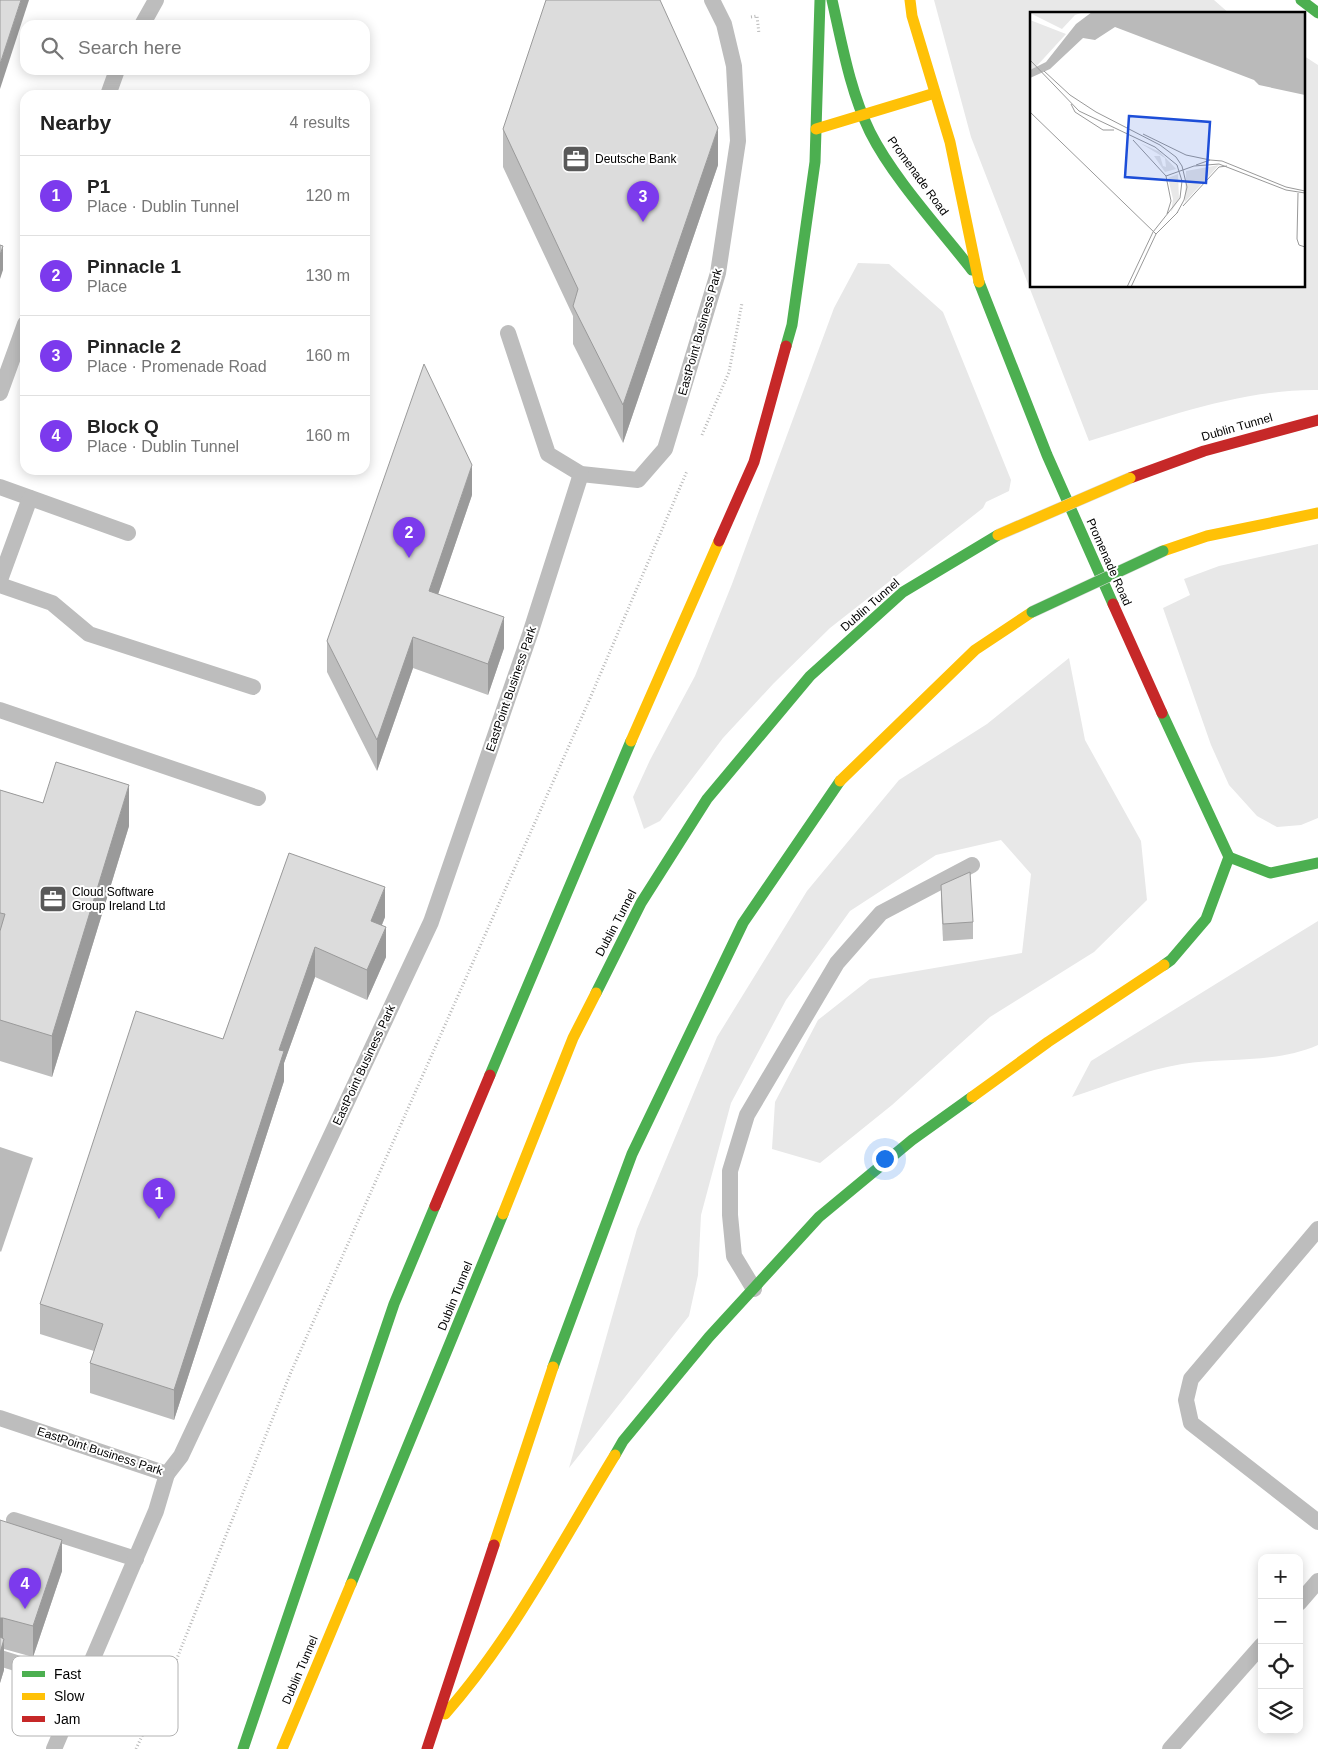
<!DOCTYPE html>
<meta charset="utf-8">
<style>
:root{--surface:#fff;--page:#f2f2f2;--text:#222;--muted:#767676;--line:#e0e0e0;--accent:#7c3aed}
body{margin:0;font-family:Helvetica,sans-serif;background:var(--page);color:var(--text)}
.controls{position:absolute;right:15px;bottom:15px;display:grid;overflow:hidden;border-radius:10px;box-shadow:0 2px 12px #0003}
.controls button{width:45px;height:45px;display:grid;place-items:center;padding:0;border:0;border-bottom:1px solid var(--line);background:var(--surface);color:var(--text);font:25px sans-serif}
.you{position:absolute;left:884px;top:1158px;width:18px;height:18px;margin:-12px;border:4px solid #fff;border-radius:50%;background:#1a73e8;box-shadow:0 0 0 8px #1a73e833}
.badge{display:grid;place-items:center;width:32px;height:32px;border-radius:50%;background:var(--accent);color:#fff;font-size:16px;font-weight:700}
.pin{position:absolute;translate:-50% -41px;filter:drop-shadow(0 1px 2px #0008)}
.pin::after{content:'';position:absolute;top:26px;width:18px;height:15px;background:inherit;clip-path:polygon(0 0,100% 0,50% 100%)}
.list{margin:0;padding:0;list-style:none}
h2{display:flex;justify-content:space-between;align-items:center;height:65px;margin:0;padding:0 20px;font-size:21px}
h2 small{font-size:16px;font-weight:400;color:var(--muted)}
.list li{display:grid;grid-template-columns:32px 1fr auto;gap:15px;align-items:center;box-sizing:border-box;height:80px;padding:0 20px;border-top:1px solid var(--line)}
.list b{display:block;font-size:19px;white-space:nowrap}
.list p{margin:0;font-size:16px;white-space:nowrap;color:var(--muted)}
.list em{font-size:16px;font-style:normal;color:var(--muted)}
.icon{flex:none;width:28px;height:28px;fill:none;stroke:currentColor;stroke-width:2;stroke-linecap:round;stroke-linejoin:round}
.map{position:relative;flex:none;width:1318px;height:1749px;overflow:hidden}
.search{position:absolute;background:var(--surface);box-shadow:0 2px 12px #0003;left:20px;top:20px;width:350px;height:55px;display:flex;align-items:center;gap:12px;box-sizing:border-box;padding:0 18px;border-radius:15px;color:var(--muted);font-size:19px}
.panel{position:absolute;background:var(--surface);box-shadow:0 2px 12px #0003;left:20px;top:90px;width:350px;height:385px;border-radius:15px}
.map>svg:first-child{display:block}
</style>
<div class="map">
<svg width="1318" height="1749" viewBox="0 0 1318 1749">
<rect width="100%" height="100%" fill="#fff"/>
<g fill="#e8e8e8">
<path d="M 934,0 L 1214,0 L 1230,14 L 1032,14 L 1032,286 L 1304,286 L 1304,56 L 1318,65 L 1318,390 C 1240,389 1164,418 1089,441 L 971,137 Z"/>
<path d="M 858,263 L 889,264 L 943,312 L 1011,480 L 1009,491 L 986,502 L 983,508 L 830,628 L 774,683 L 723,738 L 660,821 L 644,829 L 633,797 L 650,760 L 695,676 L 732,584 L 834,308 Z"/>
<path d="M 1318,544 L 1318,818 L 1301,825 L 1277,827 L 1257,816 L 1229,785 L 1211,745 L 1163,608 L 1190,595 L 1184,579 L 1219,566 Z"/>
<path d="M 1069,658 L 1085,740 L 1141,841 L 1147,900 L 1094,952 L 990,1017 L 892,1105 L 820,1163 L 772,1149 L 775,1102 L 818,1020 L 870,979 L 1022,953 L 1031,874 L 1001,840 L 936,855 L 850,911 L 786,1000 L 731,1103 L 701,1215 L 698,1275 L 689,1316 L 569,1468 L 637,1229 L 717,1037 L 807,891 L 899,780 L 987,724 Z"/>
<path d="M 1318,921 L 1318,1045 C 1275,1064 1227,1057 1182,1064 C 1145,1070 1108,1085 1072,1097 L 1091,1061 Z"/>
</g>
<path fill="#bababa" d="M 0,1147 L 33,1158 L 1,1252 L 0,1251 Z"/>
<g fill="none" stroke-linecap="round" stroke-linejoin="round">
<g stroke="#b8b8b8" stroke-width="3" stroke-dasharray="1 2.5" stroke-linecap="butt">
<path d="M 751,17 L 757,16 L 759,34"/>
<path d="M 702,435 L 729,372 L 742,303"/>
<path d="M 136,1749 L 172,1671 L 291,1372 L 588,703 L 687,471"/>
</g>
<g stroke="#bdbdbd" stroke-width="16">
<path d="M 142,25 L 156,0"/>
<path d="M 108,95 L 117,70"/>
<path d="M 508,333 L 548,454 L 581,474 L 638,480 L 665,449 L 718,273 L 738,141 L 734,66 L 724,24 L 712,0"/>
<path d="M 0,393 L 25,324"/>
<path d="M 0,487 L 128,533"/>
<path d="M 0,580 L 30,498"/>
<path d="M 0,585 L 52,603 L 89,634 L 253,687"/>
<path d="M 0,710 L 258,798"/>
<path d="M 1318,1229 L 1191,1379 L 1186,1400 L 1191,1423 L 1318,1522"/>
<path d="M 754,1289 L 734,1256 L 730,1215 L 730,1171 L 747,1115 L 837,963 L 881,913 L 972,865"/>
<path d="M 0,1418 L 167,1474 L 181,1456 L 431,922 L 530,634 L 581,474"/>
<path d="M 14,1520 L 136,1559"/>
<path d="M 1299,1603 L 1318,1581"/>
<path d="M 0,1658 L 83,1684"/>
<path d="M 54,1749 L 156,1511 L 167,1474"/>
<path d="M 1170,1749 L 1262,1645"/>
</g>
<g stroke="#4caf50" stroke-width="11">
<path d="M 832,0 C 842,44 850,91 870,132 C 893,178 940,229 972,270"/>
<path d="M 1301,0 L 1318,13"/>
<path d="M 979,282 L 1047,455 L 1113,604"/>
<path d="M 786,346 L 792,325 L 815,162 L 820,0"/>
<path d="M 1162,713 L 1229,857"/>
<path d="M 1164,965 L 1171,960 L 1206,919 L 1229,857 L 1270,873 L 1318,863"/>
<path d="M 596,993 L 641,903 L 707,799 L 810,676 L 903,592 L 998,535"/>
<path d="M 490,1075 L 631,741"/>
<path d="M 553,1367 L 632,1154 L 743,923 L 840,781"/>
<path d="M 615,1455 L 623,1441 L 709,1337 L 819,1217 L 912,1140 L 972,1097"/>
<path d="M 351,1584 L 503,1214"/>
<path d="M 243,1749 L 394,1304 L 435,1206"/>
</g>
<g stroke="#ffc107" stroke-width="11">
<path d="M 910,0 L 912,16 L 950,142 L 979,282"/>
<path d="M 816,129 L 935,93"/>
<path d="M 1163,551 L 1207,536 L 1318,513"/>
<path d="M 631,741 L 719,541"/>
<path d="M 840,781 L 975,650 L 1032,612"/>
<path d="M 972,1097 L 1048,1042 L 1164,965"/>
<path d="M 503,1214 L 573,1038 L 596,993"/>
<path d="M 494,1545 L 553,1367"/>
<path d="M 445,1714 C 513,1637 561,1543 615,1455"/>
<path d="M 282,1749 L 351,1584"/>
</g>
<g stroke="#c62828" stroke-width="11">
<path d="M 1130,478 L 1204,451 L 1318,420"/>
<path d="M 719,541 L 754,462 L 786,346"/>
<path d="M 1113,604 L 1162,713"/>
<path d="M 435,1206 L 490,1075"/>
<path d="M 427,1749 L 494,1545"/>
</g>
<defs>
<path id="fast-bridge" d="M 1032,612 L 1163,551"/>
<path id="slow-bridge" d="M 998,535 L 1130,478"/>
</defs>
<use href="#fast-bridge" stroke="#dbdbdb" stroke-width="12" stroke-linecap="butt"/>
<use href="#slow-bridge" stroke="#dbdbdb" stroke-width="12" stroke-linecap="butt"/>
<use href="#fast-bridge" stroke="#4caf50" stroke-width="11"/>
<use href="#slow-bridge" stroke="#ffc107" stroke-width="11"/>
</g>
<g fill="#bdbdbd">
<path d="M 503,129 L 718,165 L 623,443 L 573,344 L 573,316 L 503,167 Z"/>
<path d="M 472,495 L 438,594 L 504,648 L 488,695 L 413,668 L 377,771 L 327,672 L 327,641 Z"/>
<path d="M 0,790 L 43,803 L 129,826 L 52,1077 L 0,1061 Z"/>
<path d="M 289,853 L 385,917 L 382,925 L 386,957 L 367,1000 L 315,977 L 284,1063 L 284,1081 L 174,1420 L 90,1393 L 90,1363 L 94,1351 L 40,1334 L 40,1304 L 223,1039 Z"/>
<path d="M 941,885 L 973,922 L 973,939 L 943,941 L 941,902 Z"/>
<path d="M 0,1520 L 62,1571 L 33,1657 L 4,1649 L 4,1670 L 0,1683 Z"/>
</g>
<g fill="#9a9a9a">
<path d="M 21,0 L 29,0 L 0,89 L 0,64 Z"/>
<path d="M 718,128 L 718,165 L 623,443 L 623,405 Z"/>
<path d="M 3,246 L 3,270 L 0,279 L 0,255 Z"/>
<path d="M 472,465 L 472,495 L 429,621 L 429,591 Z"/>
<path d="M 504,617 L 504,648 L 488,695 L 488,664 Z"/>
<path d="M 413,637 L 413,668 L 377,771 L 377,740 Z"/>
<path d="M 129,785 L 129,826 L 52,1077 L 52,1036 Z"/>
<path d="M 385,887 L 385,917 L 371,951 L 371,921 Z"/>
<path d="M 386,927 L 386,957 L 367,1000 L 367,970 Z"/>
<path d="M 315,947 L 315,977 L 284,1063 L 284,1081 L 174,1420 L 174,1390 L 279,1050 Z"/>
<path d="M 62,1540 L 62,1571 L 33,1657 L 33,1626 Z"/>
<path d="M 0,1618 L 3,1618 L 3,1645 L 4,1639 L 4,1670 L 0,1683 Z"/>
</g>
<g fill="#dcdcdc" stroke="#9a9a9a">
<path d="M 0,0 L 21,0 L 0,64 Z"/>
<path d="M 546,0 L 660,0 L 718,128 L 623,405 L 573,306 L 578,289 L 503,129 Z"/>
<path d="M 0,245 L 3,246 L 0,255 Z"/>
<path d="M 424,364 L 472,465 L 429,591 L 504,617 L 488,664 L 413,637 L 377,740 L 327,641 Z"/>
<path d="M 56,762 L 129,785 L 52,1036 L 0,1020 L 0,931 L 5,914 L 0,913 L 0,790 L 43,803 Z"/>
<path d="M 289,853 L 385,887 L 371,921 L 386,927 L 367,970 L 315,947 L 279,1050 L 284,1051 L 174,1390 L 90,1363 L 103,1324 L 40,1304 L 136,1011 L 223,1039 Z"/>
<path d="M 970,872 L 973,922 L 943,924 L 941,885 Z"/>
<path d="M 0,1520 L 62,1540 L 33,1626 L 3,1618 L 0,1618 Z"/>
<path d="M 0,1637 L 4,1639 L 0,1653 Z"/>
</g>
<defs>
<symbol id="office-square" viewBox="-11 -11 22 22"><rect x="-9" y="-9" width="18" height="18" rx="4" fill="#595959" stroke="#fff"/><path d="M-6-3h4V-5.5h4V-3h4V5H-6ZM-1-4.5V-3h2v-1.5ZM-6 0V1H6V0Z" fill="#fff"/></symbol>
</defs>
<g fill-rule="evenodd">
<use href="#office-square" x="560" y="143" width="32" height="32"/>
<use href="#office-square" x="37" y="883" width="32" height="32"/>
</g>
<g text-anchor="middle" stroke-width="4" stroke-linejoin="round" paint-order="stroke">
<g font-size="12" fill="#000" stroke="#fff" text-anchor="start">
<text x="595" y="163">Deutsche Bank</text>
<text x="72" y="896">Cloud Software<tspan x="72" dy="14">Group Ireland Ltd</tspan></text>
</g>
<g font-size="12" fill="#000" stroke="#fff">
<text transform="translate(918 176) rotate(54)" y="4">Promenade Road</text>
<text transform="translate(700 332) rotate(-74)" y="4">EastPoint Business Park</text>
<text transform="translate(1237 427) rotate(-16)" y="4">Dublin Tunnel</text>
<text transform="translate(1109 562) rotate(66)" y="4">Promenade Road</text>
<text transform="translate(870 605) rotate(-41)" y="4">Dublin Tunnel</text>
<text transform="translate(511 689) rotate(-71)" y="4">EastPoint Business Park</text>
<text transform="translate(616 923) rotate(-62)" y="4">Dublin Tunnel</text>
<text transform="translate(364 1065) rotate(-65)" y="4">EastPoint Business Park</text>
<text transform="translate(455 1296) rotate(-68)" y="4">Dublin Tunnel</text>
<text transform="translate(100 1451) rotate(18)" y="4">EastPoint Business Park</text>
<text transform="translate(300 1670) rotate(-67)" y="4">Dublin Tunnel</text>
</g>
</g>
<g transform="translate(1030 12)">
<rect width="275" height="275" fill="#fff"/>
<path d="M 54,0 L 45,3 L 32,17 L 0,1 ZM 0,8 L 36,22 L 4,57 L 0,57 ZM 110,131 L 130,140 L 146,157 L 135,160 L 124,144 L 130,144 L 133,154 L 136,155 L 135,146 ZM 189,153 L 155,190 L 156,159 ZM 148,162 L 149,187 L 141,200 L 143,187 L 138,166 Z" fill="#e8e8e8"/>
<path d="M 62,0 L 275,0 L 275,83 L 229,73 L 224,68 L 85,15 L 65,28 L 53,26 L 20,57 L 0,66 L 0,58 L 16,50 L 46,12 Z" fill="#bababa"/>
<path fill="none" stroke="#999" stroke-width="1" d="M 0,48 L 49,99 L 125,135 L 147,153 L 152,169 L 150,186 L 123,220M 14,59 L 40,83 L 66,100 L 130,133 L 146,145 L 152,154 L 157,175 L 154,188 L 147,201M 41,92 L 45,100 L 73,118 L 84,118M 0,100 L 126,222 L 101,275M 113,122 L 156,143 L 180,148M 103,128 L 136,164 L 141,189 L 137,202M 166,153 L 180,148 L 192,149 L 256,175 L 275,179M 136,164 L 164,154 L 189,152 L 256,178 L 275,181M 268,181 L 267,227 L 269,233 L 275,235M 153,194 L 189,155 L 197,154M 126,222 L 148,200M 97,275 L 123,220"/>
<path fill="#1d4ed8" fill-opacity="0.15" stroke="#1d4ed8" stroke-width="2.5" d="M 99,104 L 180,110 L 176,171 L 95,165 Z"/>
<rect width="275" height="275" fill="none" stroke="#000" stroke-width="2.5"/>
</g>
<rect x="12" y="1656" width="166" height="80" rx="8" fill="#fff" stroke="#b2b2b2" stroke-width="1"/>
<rect x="22" y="1671" width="23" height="6" fill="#4caf50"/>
<rect x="22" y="1693" width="23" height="7" fill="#ffc107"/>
<rect x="22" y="1716" width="23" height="6" fill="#c62828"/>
<g font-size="14" fill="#000">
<text x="54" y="1679">Fast</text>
<text x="54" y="1701">Slow</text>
<text x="54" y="1724">Jam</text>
</g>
</svg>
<div class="controls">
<button>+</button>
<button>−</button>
<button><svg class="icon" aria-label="locate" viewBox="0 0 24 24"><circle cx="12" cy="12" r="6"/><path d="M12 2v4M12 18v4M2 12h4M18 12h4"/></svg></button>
<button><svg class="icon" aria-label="layers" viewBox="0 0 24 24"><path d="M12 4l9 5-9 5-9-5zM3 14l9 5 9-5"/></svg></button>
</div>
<div class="you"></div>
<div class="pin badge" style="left:159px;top:1219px">1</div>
<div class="pin badge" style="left:409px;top:558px">2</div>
<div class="pin badge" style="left:643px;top:222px">3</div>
<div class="pin badge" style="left:25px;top:1609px">4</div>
<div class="search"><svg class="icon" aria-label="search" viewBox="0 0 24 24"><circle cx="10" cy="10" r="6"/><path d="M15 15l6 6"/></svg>Search here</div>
<section class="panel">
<h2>Nearby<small>4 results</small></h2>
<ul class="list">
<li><span class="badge">1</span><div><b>P1</b><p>Place · Dublin Tunnel</p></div><em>120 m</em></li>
<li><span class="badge">2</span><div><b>Pinnacle 1</b><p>Place</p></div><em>130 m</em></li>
<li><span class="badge">3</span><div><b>Pinnacle 2</b><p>Place · Promenade Road</p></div><em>160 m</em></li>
<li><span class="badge">4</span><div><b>Block Q</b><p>Place · Dublin Tunnel</p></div><em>160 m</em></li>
</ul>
</section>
</div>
